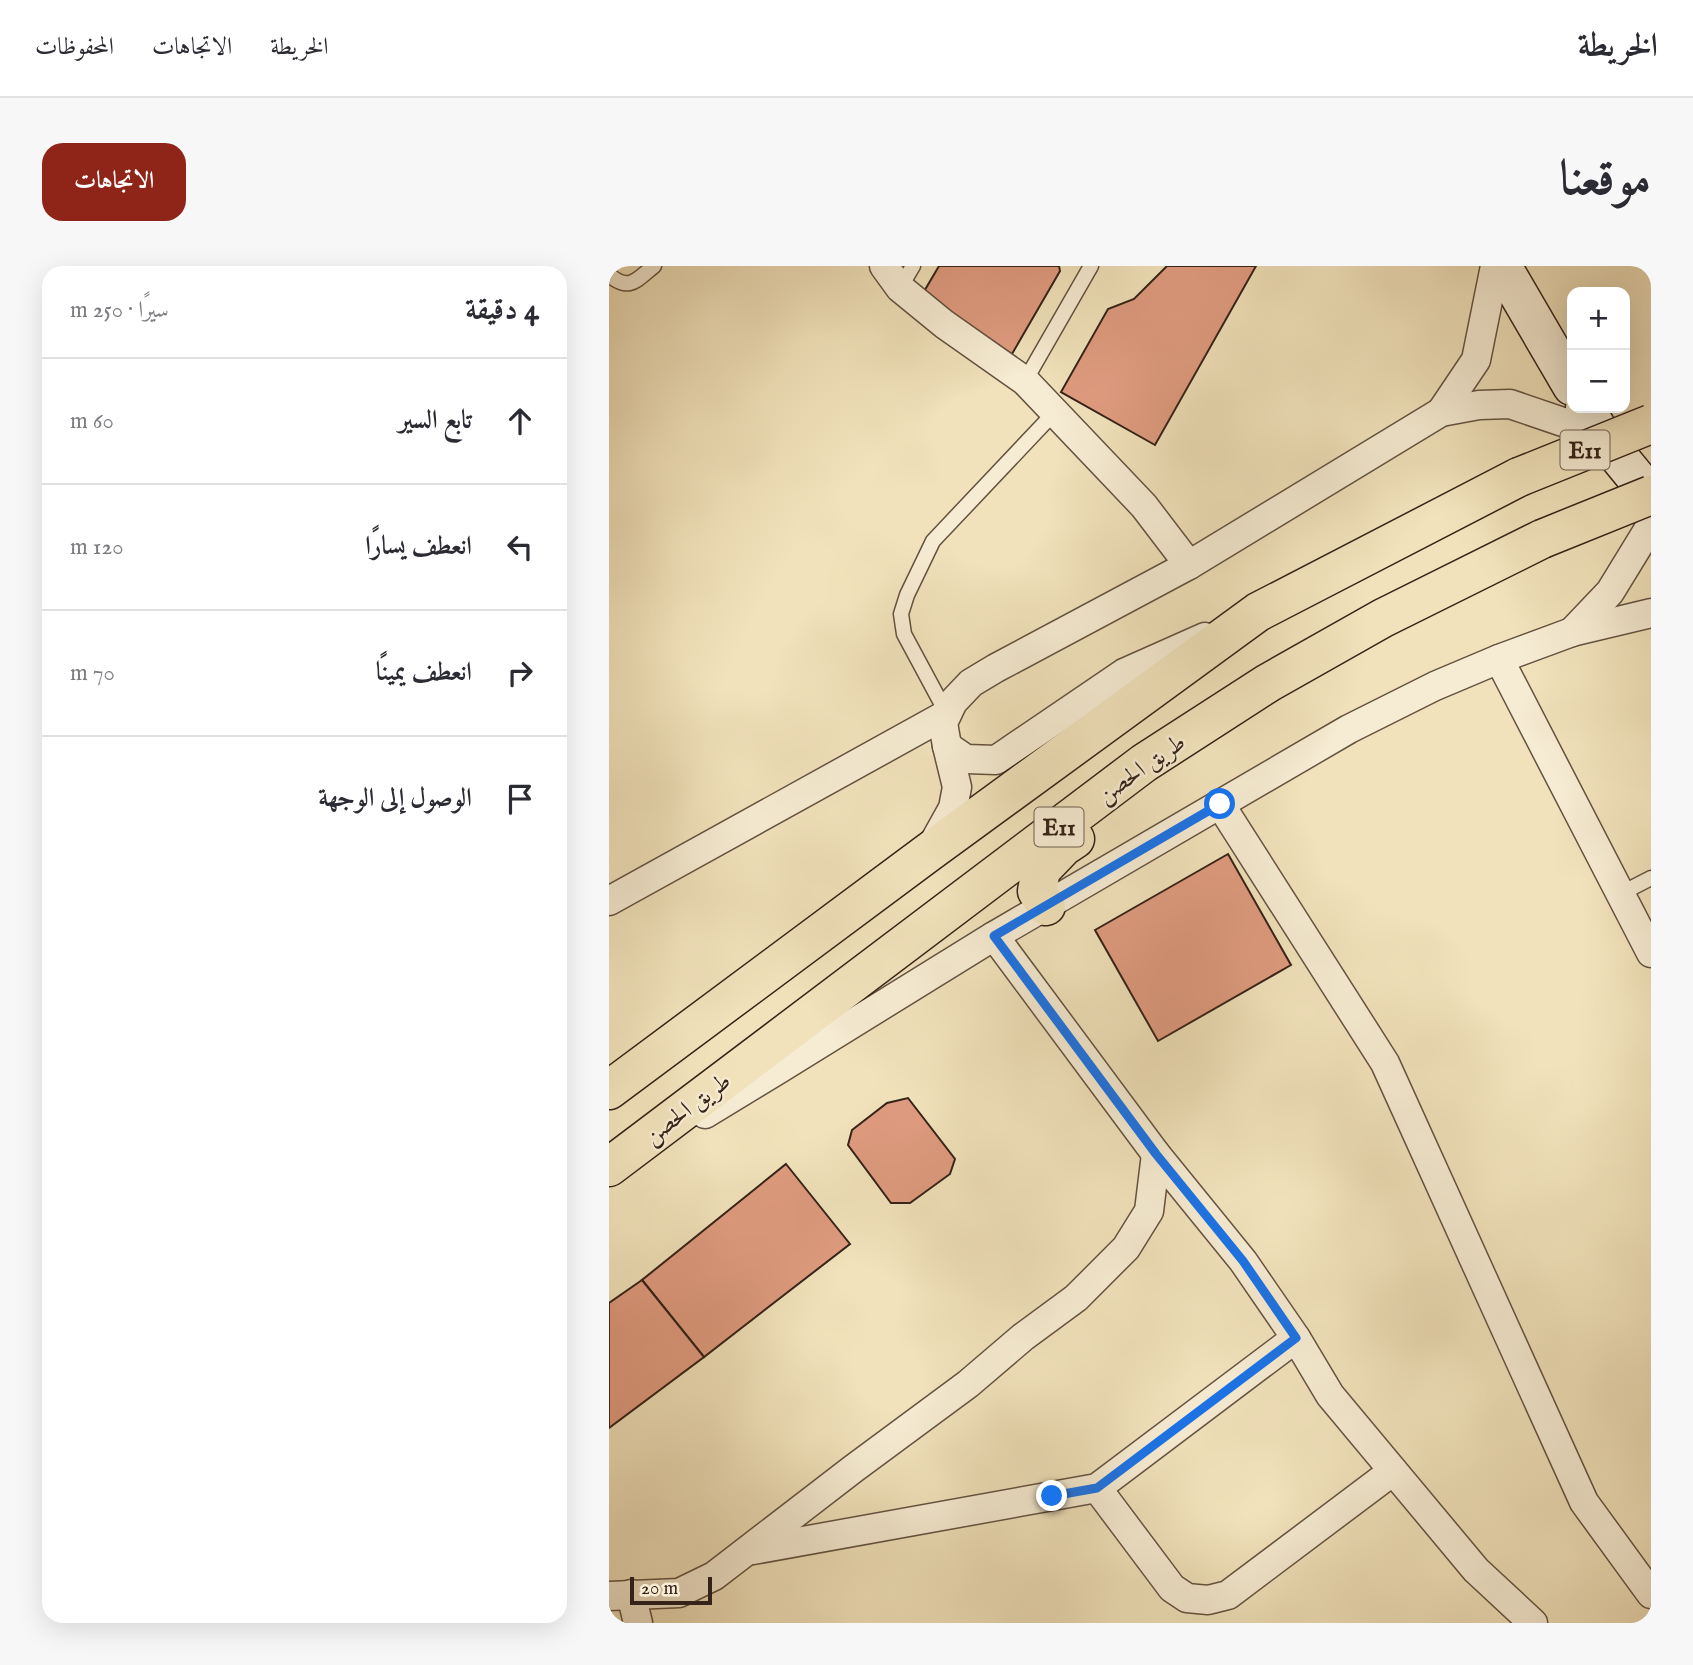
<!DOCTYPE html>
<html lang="ar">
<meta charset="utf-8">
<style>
:root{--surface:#fff;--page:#f7f7f7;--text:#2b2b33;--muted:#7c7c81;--line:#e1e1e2;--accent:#8f2418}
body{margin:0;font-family:"IM FELL English",Amiri,serif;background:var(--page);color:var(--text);direction:rtl}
.controls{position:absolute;right:21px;top:21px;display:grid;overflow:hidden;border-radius:14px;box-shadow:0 7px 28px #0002}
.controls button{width:63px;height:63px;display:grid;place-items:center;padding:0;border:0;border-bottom:2px solid var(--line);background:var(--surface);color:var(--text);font:35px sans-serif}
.scale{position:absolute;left:21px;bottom:18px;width:82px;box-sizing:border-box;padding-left:7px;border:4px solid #352218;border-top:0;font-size:19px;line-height:24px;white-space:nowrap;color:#352218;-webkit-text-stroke:5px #f6ecd3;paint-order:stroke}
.stop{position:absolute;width:21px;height:21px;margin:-16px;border:5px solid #1a73e8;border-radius:50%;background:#fff}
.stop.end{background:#1a73e8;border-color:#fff;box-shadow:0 2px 7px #0008}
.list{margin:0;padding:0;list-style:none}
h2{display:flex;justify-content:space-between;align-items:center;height:91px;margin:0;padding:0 28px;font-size:30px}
h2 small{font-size:23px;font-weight:400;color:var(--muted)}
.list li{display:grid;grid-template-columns:46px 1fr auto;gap:21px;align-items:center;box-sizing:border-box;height:126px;padding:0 28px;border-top:2px solid var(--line)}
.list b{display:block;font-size:26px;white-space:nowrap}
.list em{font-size:23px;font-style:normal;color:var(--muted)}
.icon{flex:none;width:38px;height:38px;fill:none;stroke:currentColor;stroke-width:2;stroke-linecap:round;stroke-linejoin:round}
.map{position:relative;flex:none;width:1042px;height:1357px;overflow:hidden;direction:ltr;border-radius:21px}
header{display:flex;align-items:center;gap:42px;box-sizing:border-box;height:98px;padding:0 35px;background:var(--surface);border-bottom:2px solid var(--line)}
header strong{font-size:33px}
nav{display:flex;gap:38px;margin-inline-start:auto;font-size:24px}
.intro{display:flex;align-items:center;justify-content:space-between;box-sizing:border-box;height:168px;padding:0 42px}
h1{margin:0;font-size:49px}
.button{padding:18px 32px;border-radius:21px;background:var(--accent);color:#fff;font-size:24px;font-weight:700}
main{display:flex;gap:42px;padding:0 42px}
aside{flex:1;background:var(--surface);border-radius:21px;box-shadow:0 7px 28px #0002}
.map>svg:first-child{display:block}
</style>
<header>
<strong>الخريطة</strong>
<nav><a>الخريطة</a><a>الاتجاهات</a><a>المحفوظات</a></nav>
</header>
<div class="intro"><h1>موقعنا</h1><a class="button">الاتجاهات</a></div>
<main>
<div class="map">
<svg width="1042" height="1357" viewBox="0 0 1042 1357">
<rect width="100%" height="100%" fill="#f1e2bb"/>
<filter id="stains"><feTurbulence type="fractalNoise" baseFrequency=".00286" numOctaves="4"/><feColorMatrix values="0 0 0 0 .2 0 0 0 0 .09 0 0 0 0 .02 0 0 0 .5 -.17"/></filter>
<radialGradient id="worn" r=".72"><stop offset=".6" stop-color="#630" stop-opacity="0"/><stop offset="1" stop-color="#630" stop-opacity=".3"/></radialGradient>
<g fill="#df9b7f" stroke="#352218" stroke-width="2">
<path d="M 330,0 L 450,0 L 451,5 L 403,88 L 310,34 Z"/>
<path d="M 558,0 L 647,0 L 546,179 L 452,126 L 499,43 L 525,33 Z"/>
<path d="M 619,588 L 682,699 L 549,775 L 486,664 Z"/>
<path d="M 299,832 L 346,893 L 341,908 L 301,937 L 282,937 L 239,879 L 243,864 L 278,837 Z"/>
<path d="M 177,898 L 241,978 L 95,1091 L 33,1014 Z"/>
<path d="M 33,1014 L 95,1091 L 0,1162 L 0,1037 Z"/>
</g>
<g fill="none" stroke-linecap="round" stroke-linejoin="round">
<defs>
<g id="service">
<path d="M 0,9 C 21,26 27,14 45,0"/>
<path d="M 291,22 L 304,0"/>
<path d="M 416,115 L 482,0"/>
<path d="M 338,448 L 295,368 L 292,348 L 298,329 L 324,275 L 446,146"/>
<path d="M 1011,628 L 1042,612"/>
</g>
<g id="minor">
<path d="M 275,0 L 291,22 L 335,58 L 416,115 L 535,240 L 580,299"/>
<path d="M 832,146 L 867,94 L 886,0"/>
<path d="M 963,366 L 1001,326 L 1042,259"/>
<path d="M 890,393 L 1042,687"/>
<path d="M 338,480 L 357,493 L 387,494 L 515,407 L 596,371"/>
<path d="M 611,538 L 776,797 L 975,1236 L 1042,1328"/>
<path d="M 324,578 L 344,542 L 348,521 L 338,480 L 334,457 L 344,436 L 362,417 L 387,402 L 580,299 L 832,146 L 870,139 L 901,138 L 992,169"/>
<path d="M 0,635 L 338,448"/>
<path d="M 385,670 L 547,888 L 634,995 L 687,1072 L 721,1129 L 867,1304 L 924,1357"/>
<path d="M 96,848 L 170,803 L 385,670 L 740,463 L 826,420 L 890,393 L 963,366 L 1042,347"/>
<path d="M 488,1222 L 563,1322 L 578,1332 L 599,1334 L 619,1329 L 784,1205"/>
<path d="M 144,1284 L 488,1222 L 687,1072"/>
<path d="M 22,1328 L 29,1357"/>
<path d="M 0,1330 L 70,1327 L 105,1310 L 244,1203 L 359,1118 L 414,1071 L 467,1032 L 517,982 L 540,945 L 547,888"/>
</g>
<g id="secondary">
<path d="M 893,0 L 963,120"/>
<path d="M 976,142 L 992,169 L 1042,230"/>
</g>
<g id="primary">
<path d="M 437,640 L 428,625 L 432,604 L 454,581 L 466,573"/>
<path d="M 0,824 L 320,586 L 649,346 L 910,211"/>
<path d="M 0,901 L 535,497 L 659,417 L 774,352 L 933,273"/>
</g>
</defs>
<use href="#service" stroke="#645241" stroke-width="17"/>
<use href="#minor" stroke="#645241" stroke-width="31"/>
<use href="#secondary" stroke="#352218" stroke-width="41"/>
<use href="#primary" stroke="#352218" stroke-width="41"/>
<use href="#service" stroke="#f6ecd3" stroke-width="14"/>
<use href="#minor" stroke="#f6ecd3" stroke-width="28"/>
<use href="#secondary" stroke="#f6ecd3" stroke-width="38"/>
<use href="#primary" stroke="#f1e2bb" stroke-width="38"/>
<defs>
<g id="primary-bridge">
<path d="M 910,211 L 1042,158"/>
<path d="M 933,273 L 1042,229"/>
</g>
</defs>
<use href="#primary-bridge" stroke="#352218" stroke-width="41" stroke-linecap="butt"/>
<use href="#primary-bridge" stroke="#f1e2bb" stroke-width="38"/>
</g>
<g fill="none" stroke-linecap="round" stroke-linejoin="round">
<path stroke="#1a73e8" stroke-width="9" d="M 443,1230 L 488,1222 L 687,1072 L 634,995 L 547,888 L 385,670 L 611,538"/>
</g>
<g text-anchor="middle" stroke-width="5" stroke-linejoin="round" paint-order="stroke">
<g fill="#f6ecd3" stroke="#6f5f50" stroke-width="2">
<rect x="951.5" y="164.5" width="49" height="39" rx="5"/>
<rect x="425.5" y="541.5" width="49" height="39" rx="5"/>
</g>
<g font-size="23" font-weight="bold" fill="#352218">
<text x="976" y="192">E11</text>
<text x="450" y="569">E11</text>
</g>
<g font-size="24" fill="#352218" stroke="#f6ecd3">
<text transform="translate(532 502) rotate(-35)" y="8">طريق الحصن</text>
<text transform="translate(78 842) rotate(-37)" y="8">طريق الحصن</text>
</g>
</g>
<rect width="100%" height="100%" filter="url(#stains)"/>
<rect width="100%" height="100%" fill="url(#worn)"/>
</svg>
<div class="controls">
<button>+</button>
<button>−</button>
</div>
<div class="scale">20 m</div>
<div class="stop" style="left:611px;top:538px"></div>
<div class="stop end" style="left:443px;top:1230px"></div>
</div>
<aside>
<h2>4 دقيقة<small>سيرًا · 250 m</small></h2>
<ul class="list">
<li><svg class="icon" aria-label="ahead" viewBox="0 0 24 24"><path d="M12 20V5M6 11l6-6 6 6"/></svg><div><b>تابع السير</b></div><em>60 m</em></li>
<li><svg class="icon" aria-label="left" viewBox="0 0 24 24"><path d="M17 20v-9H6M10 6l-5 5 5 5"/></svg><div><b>انعطف يسارًا</b></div><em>120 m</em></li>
<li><svg class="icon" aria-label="right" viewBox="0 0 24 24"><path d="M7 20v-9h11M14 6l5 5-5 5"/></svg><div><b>انعطف يمينًا</b></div><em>70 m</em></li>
<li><svg class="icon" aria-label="arrive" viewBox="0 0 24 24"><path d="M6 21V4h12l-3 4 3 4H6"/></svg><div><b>الوصول إلى الوجهة</b></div></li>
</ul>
</aside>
</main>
